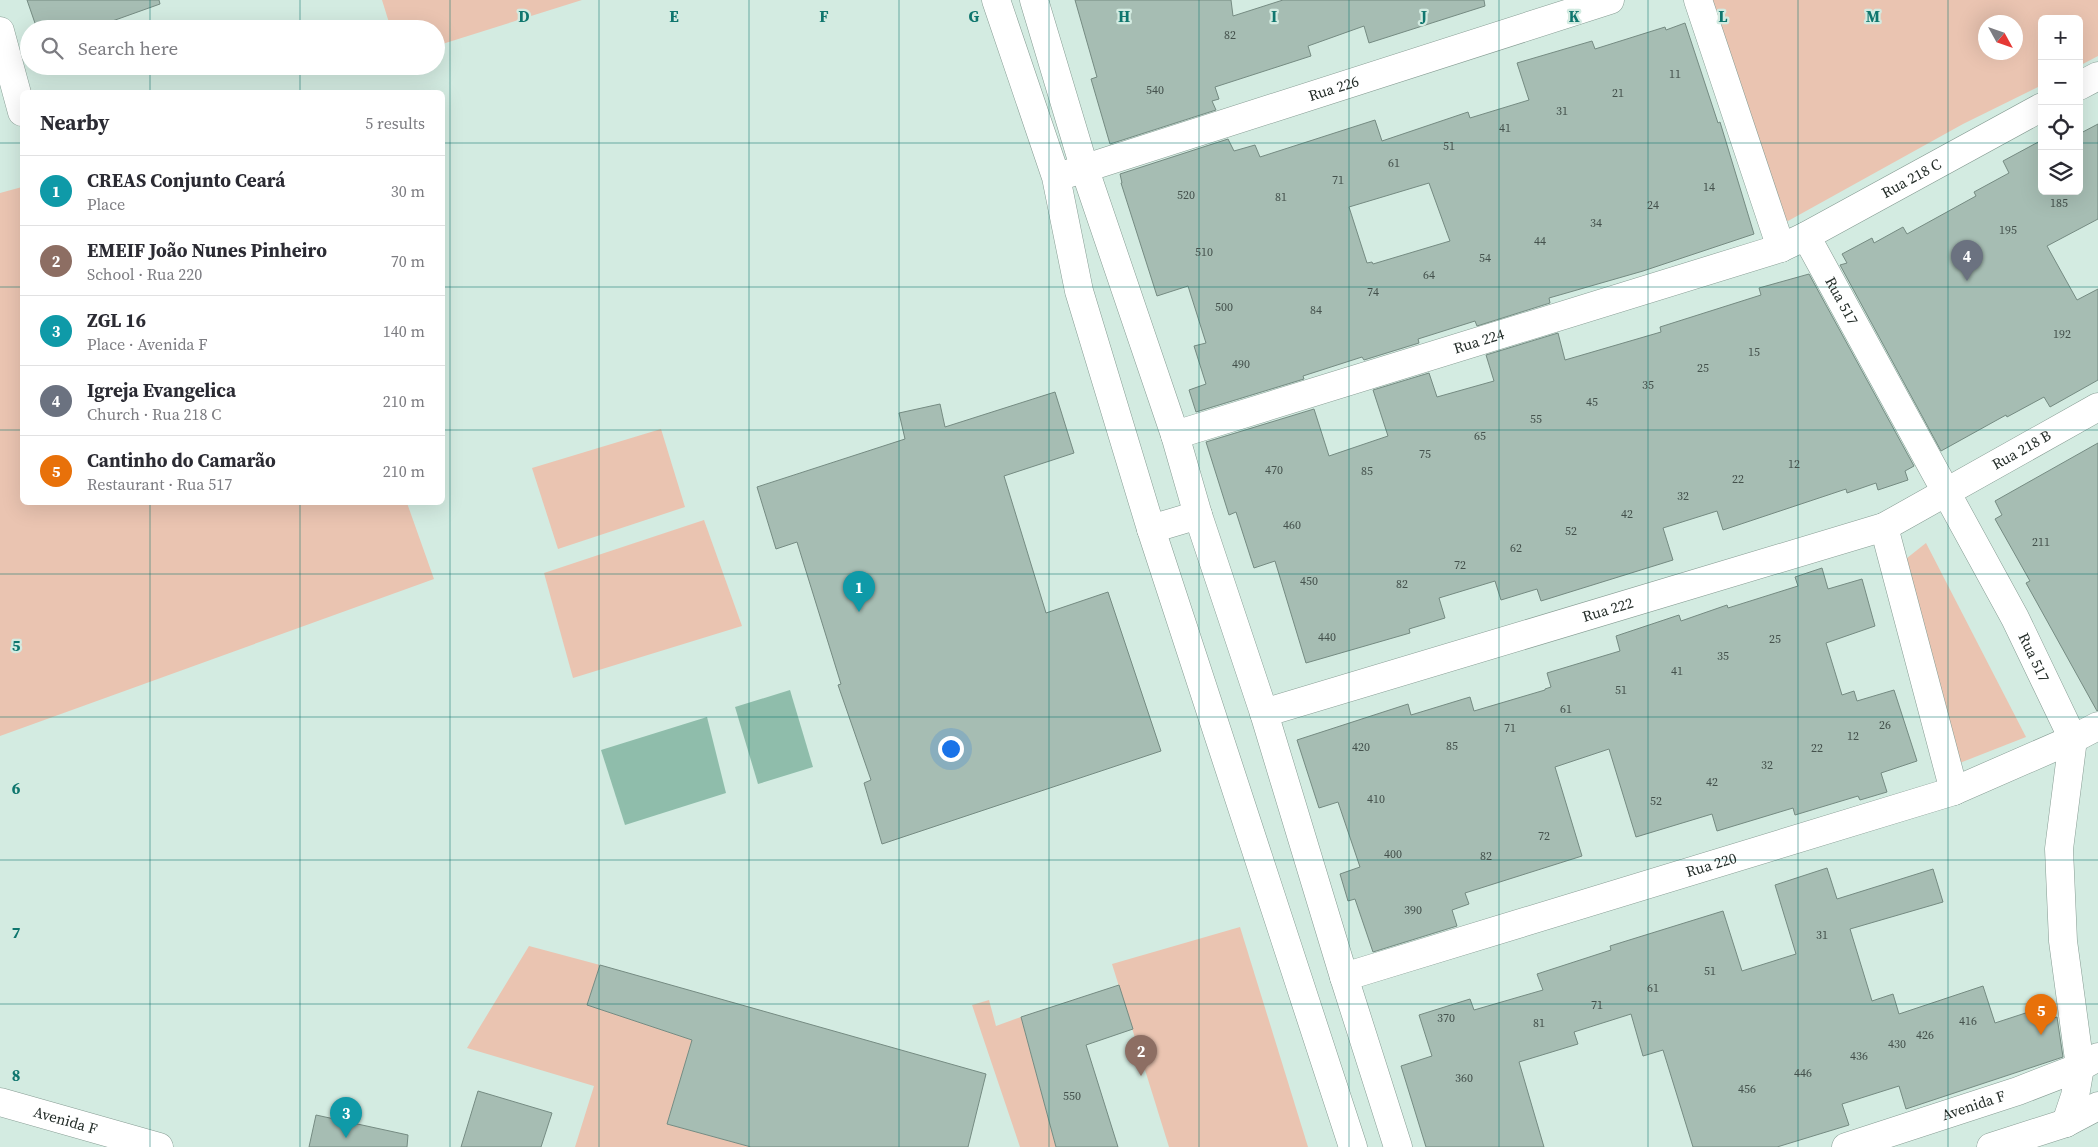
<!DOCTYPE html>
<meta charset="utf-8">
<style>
:root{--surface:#fff;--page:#f7f7f7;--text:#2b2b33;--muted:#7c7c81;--line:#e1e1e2;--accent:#bc5a1d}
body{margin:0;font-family:"Source Serif 4",serif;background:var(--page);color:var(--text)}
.controls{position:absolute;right:15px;top:15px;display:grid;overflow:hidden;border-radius:8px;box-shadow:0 5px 20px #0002}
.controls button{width:45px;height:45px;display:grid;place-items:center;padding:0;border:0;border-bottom:1px solid var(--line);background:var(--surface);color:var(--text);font:25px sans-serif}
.compass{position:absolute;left:1978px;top:15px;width:45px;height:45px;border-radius:50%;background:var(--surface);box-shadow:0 5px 20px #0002;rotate:130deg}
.you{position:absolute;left:950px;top:748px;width:18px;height:18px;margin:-12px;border:4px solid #fff;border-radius:50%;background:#1a73e8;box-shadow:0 0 0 8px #1a73e833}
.badge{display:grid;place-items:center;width:32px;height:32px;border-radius:50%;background:var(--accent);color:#fff;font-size:16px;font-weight:700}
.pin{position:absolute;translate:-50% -41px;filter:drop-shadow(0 1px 2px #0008)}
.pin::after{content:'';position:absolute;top:26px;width:18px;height:15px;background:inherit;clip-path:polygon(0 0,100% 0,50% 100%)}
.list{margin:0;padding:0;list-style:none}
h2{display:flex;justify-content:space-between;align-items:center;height:65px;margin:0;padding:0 20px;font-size:21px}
h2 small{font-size:16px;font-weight:400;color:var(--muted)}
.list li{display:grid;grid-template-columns:32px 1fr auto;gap:15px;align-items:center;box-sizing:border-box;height:70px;padding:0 20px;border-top:1px solid var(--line)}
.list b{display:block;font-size:19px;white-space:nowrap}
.list p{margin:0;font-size:16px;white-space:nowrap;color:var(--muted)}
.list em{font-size:16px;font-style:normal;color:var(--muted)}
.icon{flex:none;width:28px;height:28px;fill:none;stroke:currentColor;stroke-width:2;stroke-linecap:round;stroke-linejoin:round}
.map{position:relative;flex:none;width:2098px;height:1147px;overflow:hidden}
.search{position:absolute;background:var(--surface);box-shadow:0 5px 20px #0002;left:20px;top:20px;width:425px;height:55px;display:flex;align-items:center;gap:12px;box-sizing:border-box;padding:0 18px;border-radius:28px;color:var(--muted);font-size:19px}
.panel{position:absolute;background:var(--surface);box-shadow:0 5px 20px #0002;left:20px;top:90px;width:425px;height:415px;border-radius:8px}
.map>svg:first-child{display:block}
</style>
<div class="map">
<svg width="2098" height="1147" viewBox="0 0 2098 1147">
<rect width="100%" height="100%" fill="#d3ebe1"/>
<g fill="#eac4b1" fill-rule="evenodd">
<path d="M 382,0 L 582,0 L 436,46 L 436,29 L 391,29 Z"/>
<path d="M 1707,0 L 2098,0 L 2098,56 L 2079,66 L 2079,19 L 2042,19 L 2042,85 L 1963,124 L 1788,221 L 1774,215 ZM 1986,22 L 2016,22 L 2016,52 L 1986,52 Z"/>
<path d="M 22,187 L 22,502 L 407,503 L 434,579 L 0,736 L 0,193 Z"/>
<path d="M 661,429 L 685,507 L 558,549 L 532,468 Z"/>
<path d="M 704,520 L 742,626 L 573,678 L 544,573 Z"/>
<path d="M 1926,543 L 2026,737 L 1952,766 L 1902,562 Z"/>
<path d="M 1240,927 L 1308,1147 L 1169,1147 L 1112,964 Z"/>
<path d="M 529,946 L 600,965 L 587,1005 L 692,1040 L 667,1124 L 751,1147 L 575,1147 L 594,1086 L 467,1048 Z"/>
<path d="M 989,1000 L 996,1026 L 1021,1017 L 1056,1147 L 1020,1147 L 972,1005 Z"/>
</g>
<g fill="#8fbdab">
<path d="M 790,690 L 813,767 L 758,784 L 735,707 Z"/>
<path d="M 707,717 L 726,793 L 625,825 L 601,750 Z"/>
</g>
<g fill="#a6bdb3" stroke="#758b82" fill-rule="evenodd">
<path d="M 27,0 L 159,0 L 160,4 L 90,29 L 37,29 Z"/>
<path d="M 1075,0 L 1231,0 L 1233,16 L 1283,0 L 1484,0 L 1485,6 L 1369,43 L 1364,26 L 1308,46 L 1311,56 L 1215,87 L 1219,99 L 1212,101 L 1216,110 L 1110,144 L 1091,79 L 1097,77 Z"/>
<path d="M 1685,23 L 1718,123 L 1720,122 L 1754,234 L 1643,271 L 1549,298 L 1550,303 L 1477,326 L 1475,321 L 1418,339 L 1419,343 L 1364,360 L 1362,357 L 1303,376 L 1304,379 L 1196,412 L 1189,390 L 1206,384 L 1194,346 L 1206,343 L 1188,286 L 1157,296 L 1121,183 L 1122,183 L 1120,174 L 1228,139 L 1234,151 L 1255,145 L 1260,157 L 1375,120 L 1382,141 L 1468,112 L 1470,118 L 1529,100 L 1517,63 L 1592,41 L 1595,49 L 1665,27 L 1666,30 ZM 1429,183 L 1450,241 L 1373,264 L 1372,262 L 1367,263 L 1349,207 Z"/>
<path d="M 2098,124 L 2098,219 L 2047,246 L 2077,300 L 2098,289 L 2098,380 L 2050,407 L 2044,397 L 2007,417 L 2006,415 L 1941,451 L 1840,265 L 1847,263 L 1842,254 L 1872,238 L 1874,243 L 1903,227 L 1907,234 L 1976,196 L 1974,192 L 2009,173 L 2003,161 L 2042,140 L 2042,191 L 2079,191 L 2079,134 Z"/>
<path d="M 1809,274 L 1914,466 L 1905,471 L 1908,480 L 1878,490 L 1876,483 L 1847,493 L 1846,489 L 1723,530 L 1717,511 L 1663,528 L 1673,560 L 1541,601 L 1537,589 L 1501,600 L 1495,581 L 1439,598 L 1445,618 L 1409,629 L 1410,633 L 1306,663 L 1275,561 L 1254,568 L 1236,512 L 1229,515 L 1206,442 L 1314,409 L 1329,456 L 1388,436 L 1373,390 L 1429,373 L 1437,397 L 1494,381 L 1486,355 L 1558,333 L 1565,360 L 1661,332 L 1660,327 L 1761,295 L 1759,288 Z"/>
<path d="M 1055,392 L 1074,453 L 1004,476 L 1046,613 L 1108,592 L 1161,751 L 882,844 L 864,783 L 871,780 L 838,685 L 841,684 L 797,542 L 776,549 L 757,487 L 905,439 L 899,413 L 940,404 L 945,427 Z"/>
<path d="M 2098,443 L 2098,710 L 2097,711 L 2026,583 L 2030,581 L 1995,519 L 2002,515 L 1995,501 Z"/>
<path d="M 1822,568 L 1828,589 L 1862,579 L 1875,626 L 1826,643 L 1842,695 L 1854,691 L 1857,701 L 1894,690 L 1917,761 L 1881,773 L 1887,792 L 1860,800 L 1858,796 L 1795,815 L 1793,808 L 1717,831 L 1712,814 L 1636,837 L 1609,749 L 1555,767 L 1582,856 L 1465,893 L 1469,904 L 1452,910 L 1457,926 L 1373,952 L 1355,899 L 1348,901 L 1340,874 L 1360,867 L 1338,802 L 1319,808 L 1297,740 L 1408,704 L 1411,715 L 1470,697 L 1474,711 L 1545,690 L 1545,689 L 1551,687 L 1547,673 L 1620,651 L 1616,636 L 1679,615 L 1681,621 L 1727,605 L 1728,608 L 1798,586 L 1795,577 Z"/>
<path d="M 1827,868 L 1837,899 L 1933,869 L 1943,902 L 1850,929 L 1872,1001 L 1893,994 L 1899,1014 L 1983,986 L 1995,1023 L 2047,1006 L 2051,1019 L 2057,1017 L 2063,1057 L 1906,1109 L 1899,1086 L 1842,1104 L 1849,1125 L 1777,1147 L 1693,1147 L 1663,1050 L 1643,1056 L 1631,1014 L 1574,1032 L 1578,1044 L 1519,1062 L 1544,1147 L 1426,1147 L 1401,1066 L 1432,1056 L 1419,1015 L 1470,999 L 1474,1010 L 1543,990 L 1537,974 L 1611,950 L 1610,946 L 1723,911 L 1742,971 L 1796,954 L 1775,885 Z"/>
<path d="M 600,965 L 986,1074 L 968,1147 L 751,1147 L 667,1124 L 692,1040 L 587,1005 Z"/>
<path d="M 1119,985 L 1133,1029 L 1086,1045 L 1118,1147 L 1056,1147 L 1021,1017 Z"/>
<path d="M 478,1091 L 552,1113 L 541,1147 L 461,1147 Z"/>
<path d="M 316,1115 L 408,1135 L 407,1147 L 309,1147 Z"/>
</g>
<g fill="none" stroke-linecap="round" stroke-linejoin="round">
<defs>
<g id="minor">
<path d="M 996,0 L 1056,177 L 1079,291 L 1151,529 L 1353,1147"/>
<path d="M 1034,0 L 1084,167 L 1175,435 L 1198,515 L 1264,713 L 1344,977 L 1398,1147"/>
<path d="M 1698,0 L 1781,248"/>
<path d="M 0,31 L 22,112"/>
<path d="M 2079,86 L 2098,76"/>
<path id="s1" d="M 1067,174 L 1610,0"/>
<path id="s2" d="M 1806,236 L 2015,618 L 2073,739 L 2059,849 L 2063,941 L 2080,1067 L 2075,1096 L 2066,1123"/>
<path id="s3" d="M 1175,435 L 1781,248 L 1806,236 L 2042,107"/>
<path d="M 1884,527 L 1954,791"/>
<path d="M 1151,529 L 1198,515"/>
<path id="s4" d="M 1264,713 L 1884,527 L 2098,407"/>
<path id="s5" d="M 1344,977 L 1954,791 L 2073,739 L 2098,726"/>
<path id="s6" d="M 0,1102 L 159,1147"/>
<path id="s7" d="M 1846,1147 L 2018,1091 L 2080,1067 L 2098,1057"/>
<path d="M 1991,1147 L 2066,1123 L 2098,1106"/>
</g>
</defs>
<use href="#minor" stroke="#869c93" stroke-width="29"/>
<use href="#minor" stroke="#fff" stroke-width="28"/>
</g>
<path fill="none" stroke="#0f766e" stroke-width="1" stroke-opacity="0.55" d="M 150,0 L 150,29M 300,0 L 300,29M 450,0 L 450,1147M 599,0 L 599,1147M 749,0 L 749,1147M 899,0 L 899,1147M 1049,0 L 1049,1147M 1199,0 L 1199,1147M 1349,0 L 1349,1147M 1499,0 L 1499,1147M 1648,0 L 1648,1147M 1798,0 L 1798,1147M 1948,0 L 1948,1147M 150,66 L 150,92M 300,66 L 300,92M 0,143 L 22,143M 442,143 L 2042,143M 2079,143 L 2098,143M 0,287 L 22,287M 442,287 L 2098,287M 0,430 L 22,430M 442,430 L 2098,430M 150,502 L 150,1147M 300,502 L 300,1147M 0,574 L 2098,574M 0,717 L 2098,717M 0,860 L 2098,860M 0,1004 L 2098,1004"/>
<g text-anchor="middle" stroke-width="4.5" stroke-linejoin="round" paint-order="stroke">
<g font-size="12" fill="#44514c">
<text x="1230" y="39">82</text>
<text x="1675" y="78">11</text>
<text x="1155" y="94">540</text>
<text x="1618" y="97">21</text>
<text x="1562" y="115">31</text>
<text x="1505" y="132">41</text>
<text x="1449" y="150">51</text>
<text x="1394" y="167">61</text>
<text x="1338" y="184">71</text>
<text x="1709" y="191">14</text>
<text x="1186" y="199">520</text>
<text x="1281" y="201">81</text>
<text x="2059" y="207">185</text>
<text x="1653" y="209">24</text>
<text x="1596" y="227">34</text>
<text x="2008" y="234">195</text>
<text x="1540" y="245">44</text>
<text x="1204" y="256">510</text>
<text x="1485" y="262">54</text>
<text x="1429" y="279">64</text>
<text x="1373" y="296">74</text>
<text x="1224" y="311">500</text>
<text x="1316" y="314">84</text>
<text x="2062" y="338">192</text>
<text x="1754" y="356">15</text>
<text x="1241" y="368">490</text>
<text x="1703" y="372">25</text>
<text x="1648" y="389">35</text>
<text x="1592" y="406">45</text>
<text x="1536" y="423">55</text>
<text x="1480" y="440">65</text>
<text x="1425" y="458">75</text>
<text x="1794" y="468">12</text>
<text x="1274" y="474">470</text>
<text x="1367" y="475">85</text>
<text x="1738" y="483">22</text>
<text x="1683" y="500">32</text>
<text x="1627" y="518">42</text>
<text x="1292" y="529">460</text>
<text x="1571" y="535">52</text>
<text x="2041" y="546">211</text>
<text x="1516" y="552">62</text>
<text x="1460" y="569">72</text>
<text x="1309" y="585">450</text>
<text x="1402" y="588">82</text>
<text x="1327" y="641">440</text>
<text x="1775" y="643">25</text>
<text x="1723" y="660">35</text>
<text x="1677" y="675">41</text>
<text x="1621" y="694">51</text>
<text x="1566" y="713">61</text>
<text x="1885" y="729">26</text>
<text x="1510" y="732">71</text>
<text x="1853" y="740">12</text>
<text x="1452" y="750">85</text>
<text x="1361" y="751">420</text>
<text x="1817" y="752">22</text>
<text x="1767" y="769">32</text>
<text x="1712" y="786">42</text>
<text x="1376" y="803">410</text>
<text x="1656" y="805">52</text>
<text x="1544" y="840">72</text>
<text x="1393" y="858">400</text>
<text x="1486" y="860">82</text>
<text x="1413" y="914">390</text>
<text x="1822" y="939">31</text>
<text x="1710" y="975">51</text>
<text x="1653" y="992">61</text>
<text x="1597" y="1009">71</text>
<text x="1446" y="1022">370</text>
<text x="1968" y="1025">416</text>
<text x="1539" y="1027">81</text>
<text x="1925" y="1039">426</text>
<text x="1897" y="1048">430</text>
<text x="1859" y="1060">436</text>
<text x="1803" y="1077">446</text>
<text x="1464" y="1082">360</text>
<text x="1747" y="1093">456</text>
<text x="1072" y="1100">550</text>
</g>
<g font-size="15" fill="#242d29" stroke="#d3ebe1">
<text dy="5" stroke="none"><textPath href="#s1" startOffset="280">Rua 226</textPath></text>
<text dy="5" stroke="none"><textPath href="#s3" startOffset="782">Rua 218 C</textPath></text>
<text dy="5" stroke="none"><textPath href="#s2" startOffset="74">Rua 517</textPath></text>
<text dy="5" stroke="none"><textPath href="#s3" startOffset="318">Rua 224</textPath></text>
<text dy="5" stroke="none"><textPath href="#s4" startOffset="805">Rua 218 B</textPath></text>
<text dy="5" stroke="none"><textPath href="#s4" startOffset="359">Rua 222</textPath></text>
<text dy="5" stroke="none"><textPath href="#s2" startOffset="479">Rua 517</textPath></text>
<text dy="5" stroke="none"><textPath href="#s5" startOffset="384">Rua 220</textPath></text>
<text dy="5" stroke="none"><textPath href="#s7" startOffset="134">Avenida F</textPath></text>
<text dy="5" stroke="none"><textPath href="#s6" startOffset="68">Avenida F</textPath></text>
</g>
</g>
<g font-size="16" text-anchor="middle" font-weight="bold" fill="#0f766e" stroke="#d3ebe1" stroke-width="4.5" stroke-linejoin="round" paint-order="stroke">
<text x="524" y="22">D</text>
<text x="674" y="22">E</text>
<text x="824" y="22">F</text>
<text x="974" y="22">G</text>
<text x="1124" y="22">H</text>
<text x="1274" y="22">I</text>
<text x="1424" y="22">J</text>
<text x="1574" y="22">K</text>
<text x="1723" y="22">L</text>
<text x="1873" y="22">M</text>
<text x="16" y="651">5</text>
<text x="16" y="794">6</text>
<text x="16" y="938">7</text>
<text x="16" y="1081">8</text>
</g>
</svg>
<div class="controls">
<button>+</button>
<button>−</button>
<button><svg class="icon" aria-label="locate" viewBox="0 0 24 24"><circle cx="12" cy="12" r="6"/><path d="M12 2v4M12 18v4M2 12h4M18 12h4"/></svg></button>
<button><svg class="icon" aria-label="layers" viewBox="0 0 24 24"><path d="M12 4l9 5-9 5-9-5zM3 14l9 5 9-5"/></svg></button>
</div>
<svg class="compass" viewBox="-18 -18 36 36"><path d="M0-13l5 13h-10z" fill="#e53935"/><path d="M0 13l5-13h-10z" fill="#7c7c81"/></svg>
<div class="you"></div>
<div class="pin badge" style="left:859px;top:612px;background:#0f9aa8">1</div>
<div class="pin badge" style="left:1141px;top:1076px;background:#8d6e63">2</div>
<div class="pin badge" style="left:346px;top:1138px;background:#0f9aa8">3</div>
<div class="pin badge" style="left:1967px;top:281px;background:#6b7280">4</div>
<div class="pin badge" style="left:2041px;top:1035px;background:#e8710a">5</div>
<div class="search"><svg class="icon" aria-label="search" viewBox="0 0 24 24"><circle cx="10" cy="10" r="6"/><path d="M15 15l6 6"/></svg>Search here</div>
<section class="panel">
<h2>Nearby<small>5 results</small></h2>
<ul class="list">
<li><span class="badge" style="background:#0f9aa8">1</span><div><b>CREAS Conjunto Ceará</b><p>Place</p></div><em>30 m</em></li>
<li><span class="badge" style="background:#8d6e63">2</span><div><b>EMEIF João Nunes Pinheiro</b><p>School · Rua 220</p></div><em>70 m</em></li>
<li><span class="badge" style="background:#0f9aa8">3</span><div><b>ZGL 16</b><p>Place · Avenida F</p></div><em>140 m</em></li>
<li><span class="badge" style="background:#6b7280">4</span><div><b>Igreja Evangelica</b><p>Church · Rua 218 C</p></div><em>210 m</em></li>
<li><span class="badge" style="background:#e8710a">5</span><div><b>Cantinho do Camarão</b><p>Restaurant · Rua 517</p></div><em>210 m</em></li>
</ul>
</section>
</div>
